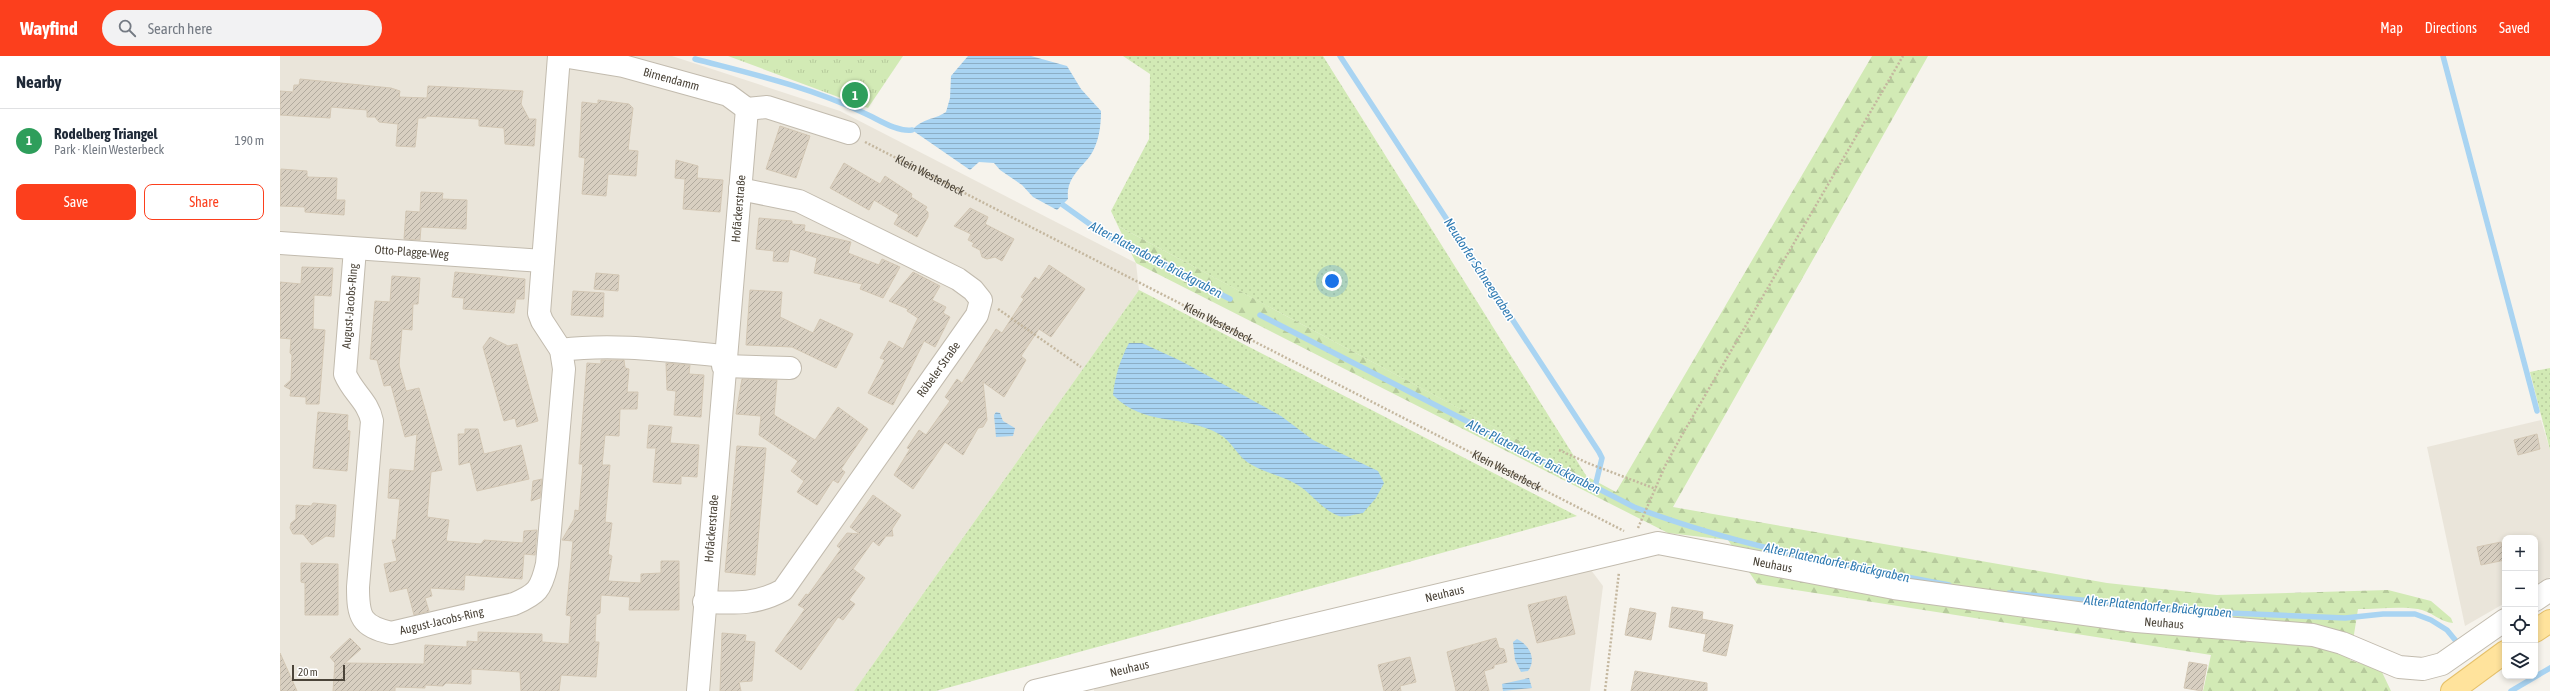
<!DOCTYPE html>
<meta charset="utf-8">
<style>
:root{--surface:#fff;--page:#f2f2f3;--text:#1f2937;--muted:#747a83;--line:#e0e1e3;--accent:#fc3f1d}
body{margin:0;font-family:"Asap Condensed",sans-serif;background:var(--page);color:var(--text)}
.controls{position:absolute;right:12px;bottom:12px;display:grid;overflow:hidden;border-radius:8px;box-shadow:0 2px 6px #0003}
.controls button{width:36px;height:36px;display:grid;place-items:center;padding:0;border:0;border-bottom:1px solid var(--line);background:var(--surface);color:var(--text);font:20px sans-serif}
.scale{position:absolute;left:12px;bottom:10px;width:53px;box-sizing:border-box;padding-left:4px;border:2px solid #4b4439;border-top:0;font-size:11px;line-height:14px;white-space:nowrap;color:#4b4439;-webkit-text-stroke:3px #fff;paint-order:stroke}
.you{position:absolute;left:1052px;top:225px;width:14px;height:14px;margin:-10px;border:3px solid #fff;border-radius:50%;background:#1a73e8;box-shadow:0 0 0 6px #1a73e833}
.badge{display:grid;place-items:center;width:26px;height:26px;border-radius:50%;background:var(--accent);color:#fff;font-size:13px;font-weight:700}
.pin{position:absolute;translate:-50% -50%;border:2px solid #fff;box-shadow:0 1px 4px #0006}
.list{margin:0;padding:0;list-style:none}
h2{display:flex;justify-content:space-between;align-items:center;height:52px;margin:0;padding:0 16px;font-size:17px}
h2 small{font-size:13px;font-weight:400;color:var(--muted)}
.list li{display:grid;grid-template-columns:26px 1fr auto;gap:12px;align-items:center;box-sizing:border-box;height:64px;padding:0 16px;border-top:1px solid var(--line)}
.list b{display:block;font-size:15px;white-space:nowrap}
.list p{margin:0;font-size:13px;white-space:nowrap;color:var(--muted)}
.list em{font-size:13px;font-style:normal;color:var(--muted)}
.actions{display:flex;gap:8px;padding:12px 16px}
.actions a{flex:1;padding:9px 0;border:1px solid var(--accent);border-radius:8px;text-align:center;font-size:14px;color:var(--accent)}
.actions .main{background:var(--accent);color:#fff}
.icon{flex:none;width:22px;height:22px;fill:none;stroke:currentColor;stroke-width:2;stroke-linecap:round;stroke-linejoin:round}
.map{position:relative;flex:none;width:2270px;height:635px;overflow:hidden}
header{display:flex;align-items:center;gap:24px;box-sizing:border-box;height:56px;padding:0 20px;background:var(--accent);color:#fff}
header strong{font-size:19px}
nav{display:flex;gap:22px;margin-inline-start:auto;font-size:14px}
.search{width:280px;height:36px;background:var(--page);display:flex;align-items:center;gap:10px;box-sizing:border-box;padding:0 14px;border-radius:22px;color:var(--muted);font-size:15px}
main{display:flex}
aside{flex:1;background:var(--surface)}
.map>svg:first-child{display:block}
</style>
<header>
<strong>Wayfind</strong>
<div class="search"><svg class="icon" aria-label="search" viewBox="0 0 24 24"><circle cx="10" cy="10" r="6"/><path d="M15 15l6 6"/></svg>Search here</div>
<nav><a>Map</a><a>Directions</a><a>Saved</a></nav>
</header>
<main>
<aside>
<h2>Nearby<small></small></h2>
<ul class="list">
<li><span class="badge" style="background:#2e9e5b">1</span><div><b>Rodelberg Triangel</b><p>Park · Klein Westerbeck</p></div><em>190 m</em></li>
</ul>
<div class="actions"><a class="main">Save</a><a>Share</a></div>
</aside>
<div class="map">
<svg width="2270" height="635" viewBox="0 0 2270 635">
<defs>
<pattern id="grass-dots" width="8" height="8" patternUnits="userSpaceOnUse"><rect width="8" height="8" fill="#d2eab5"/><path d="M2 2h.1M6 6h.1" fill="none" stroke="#b6ca9c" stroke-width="1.8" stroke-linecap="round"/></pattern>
<pattern id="forest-firs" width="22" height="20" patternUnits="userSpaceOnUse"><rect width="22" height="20" fill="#d2eab5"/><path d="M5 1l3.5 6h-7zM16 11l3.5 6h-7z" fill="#b6ca9c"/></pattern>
<pattern id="park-tufts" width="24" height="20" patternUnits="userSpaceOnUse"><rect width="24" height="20" fill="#d2eab5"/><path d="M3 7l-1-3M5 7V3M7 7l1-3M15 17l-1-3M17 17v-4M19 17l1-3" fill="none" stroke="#b6ca9c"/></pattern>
<pattern id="water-rules" width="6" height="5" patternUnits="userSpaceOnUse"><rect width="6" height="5" fill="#a9d4f2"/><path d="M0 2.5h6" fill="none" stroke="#8caec5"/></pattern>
<pattern id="building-hatch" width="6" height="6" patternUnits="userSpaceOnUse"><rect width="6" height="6" fill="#d8cfc1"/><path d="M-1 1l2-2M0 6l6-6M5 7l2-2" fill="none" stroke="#b1aa9e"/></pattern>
</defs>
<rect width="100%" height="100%" fill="#f6f3ec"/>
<g fill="#eae5da">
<path d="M 0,0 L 392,0 L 560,55 L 856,207 L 859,234 L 574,635 L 0,635 Z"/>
<path d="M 2261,364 L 2270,394 L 2270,521 L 2255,530 L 2255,482 L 2225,482 L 2225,547 L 2185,570 L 2147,391 Z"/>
<path d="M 1311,514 L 1323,530 L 1310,635 L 814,635 L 815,623 Z"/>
</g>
<g fill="url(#grass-dots)">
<path d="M 843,0 L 1043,0 L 1307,421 L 838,170 L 831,155 L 869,83 L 870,18 Z"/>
<path d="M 859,234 L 1297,460 L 656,635 L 574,635 Z"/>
<path d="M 2270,312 L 2270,394 L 2250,316 Z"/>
</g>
<path fill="url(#forest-firs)" d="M 1592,0 L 1648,0 L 1393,451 L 1827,527 L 1937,539 L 2108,534 L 2151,545 L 2171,562 L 2173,567 C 2160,566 2151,555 2138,553 C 2119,550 2097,553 2078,553 L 2070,604 L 2101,614 L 2111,635 L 1923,635 L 1931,599 L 1477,528 L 1448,484 L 1388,477 L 856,207 L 838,170 L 1336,436 Z"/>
<path fill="url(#park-tufts)" d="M 448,0 L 623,0 L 588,52 Z"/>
<g fill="url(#water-rules)">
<path d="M 688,0 L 751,0 L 787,10 L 801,33 L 821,55 C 821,70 819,87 810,100 C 799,114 786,123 788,143 L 777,154 L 753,141 L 742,129 L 720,114 L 714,107 L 699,106 L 690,114 L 632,74 C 645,61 652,65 666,56 L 670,42 L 671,20 Z"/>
<path d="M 849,287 L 862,287 L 901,305 L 1001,360 L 1033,384 L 1098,415 L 1104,427 L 1096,442 L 1083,457 C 1076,458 1065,462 1059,460 C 1042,454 1032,437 1016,428 C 1003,420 985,417 972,409 C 958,402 952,385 939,378 C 904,358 864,371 833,339 C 835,320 840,304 849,287 Z"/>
<path d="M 716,356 L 720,357 L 723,365 L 735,372 L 733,380 L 716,381 L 714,359 Z"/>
<path d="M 1237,583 C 1249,589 1257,603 1248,615 L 1241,616 L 1235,604 L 1233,586 Z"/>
<path d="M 1249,622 L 1252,632 L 1223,635 L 1222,628 Z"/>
</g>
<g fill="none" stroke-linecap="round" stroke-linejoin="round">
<g stroke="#a9d4f2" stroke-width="5.5">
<path d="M 1060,0 L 1319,396 L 1322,402 L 1315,431"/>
<path d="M 2163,0 L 2257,355"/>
<path d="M 415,3 C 472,18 530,31 584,57 C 598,63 616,76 632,74"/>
<path d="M 783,149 L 825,179 L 950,243"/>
<path d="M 980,259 L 1354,451 C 1456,490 1562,509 1669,529"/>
<path d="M 1729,537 L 1926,556 L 2065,562 L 2103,558 L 2135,558 L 2151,564 L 2167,574 L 2176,585"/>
<path d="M 2231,635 L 2270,612"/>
</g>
</g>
<g fill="url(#building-hatch)" stroke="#d3c7b4">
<path d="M 20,23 L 111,32 L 120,35 L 119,41 L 147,42 L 148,30 L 243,35 L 241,48 L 249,63 L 256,63 L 254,90 L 225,88 L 224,72 L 199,70 L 199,63 L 146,60 L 146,62 L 138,62 L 135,91 L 116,90 L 118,68 L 99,66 L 95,61 L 87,61 L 87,54 L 51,51 L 50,62 L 0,59 L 0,35 L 13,36 L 14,29 L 19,29 Z"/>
<path d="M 318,44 L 349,48 L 353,52 L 348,94 L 358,95 L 356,120 L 328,118 L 326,140 L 302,138 L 305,102 L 299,101 L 302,46 L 318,48 Z"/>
<path d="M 500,70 L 530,80 L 516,122 L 486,113 Z"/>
<path d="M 396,104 L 418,110 L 417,122 L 443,124 L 440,156 L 403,153 L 405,123 L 395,122 Z"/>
<path d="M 564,107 L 600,128 L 605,120 L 632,138 L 631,141 L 647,151 L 645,154 L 648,156 L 648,161 L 637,181 L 614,168 L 619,159 L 594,144 L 589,154 L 550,132 Z"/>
<path d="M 1,113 L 27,115 L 27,121 L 57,122 L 56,144 L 65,144 L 64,159 L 25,156 L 25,151 L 0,150 Z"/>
<path d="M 141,136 L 163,137 L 162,143 L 187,144 L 186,173 L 141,171 L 140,184 L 124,183 L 126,155 L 140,156 Z"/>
<path d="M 690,152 L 708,161 L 705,168 L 734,183 L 722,205 L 715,201 L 707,203 L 702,201 L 700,194 L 692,190 L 694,187 L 688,184 L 691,178 L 674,170 Z"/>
<path d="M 479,162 L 512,165 L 512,168 L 525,169 L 524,175 L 571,186 L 568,197 L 599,209 L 602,203 L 620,211 L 603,242 L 580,233 L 582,228 L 534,217 L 537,202 L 510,193 L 508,206 L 493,205 L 494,195 L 476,193 Z"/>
<path d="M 769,209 L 805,233 L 771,281 L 759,273 L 741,300 L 746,304 L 724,341 L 703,326 L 707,364 L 703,371 L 698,372 L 683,399 L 665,386 L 633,433 L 614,419 L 630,393 L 627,392 L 639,374 L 646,379 L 670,345 L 665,341 L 677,323 L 682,327 L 716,273 L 722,277 L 744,243 L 741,241 L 755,221 L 759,224 Z"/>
<path d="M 22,211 L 53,212 L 51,240 L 34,239 L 33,273 L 45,274 L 39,348 L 26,348 L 26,341 L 10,340 L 11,334 L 4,330 L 11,324 L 12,299 L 10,297 L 11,283 L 0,282 L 0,226 L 21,228 Z"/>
<path d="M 175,216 L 245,223 L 244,243 L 236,243 L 234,257 L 183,253 L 184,242 L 172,241 Z"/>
<path d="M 633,216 L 660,230 L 652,244 L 666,251 L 663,257 L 670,261 L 655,291 L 644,285 L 613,349 L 588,337 L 605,304 L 600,302 L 609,285 L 623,293 L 638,262 L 627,255 L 628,253 L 609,245 Z"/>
<path d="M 316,217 L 339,219 L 338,235 L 314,233 Z"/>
<path d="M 112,220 L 140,222 L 138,248 L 133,248 L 132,274 L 122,273 L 119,309 L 126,335 L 139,332 L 162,414 L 151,416 L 147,461 L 169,464 L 166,485 L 201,488 L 204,484 L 243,487 L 244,475 L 257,474 L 255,499 L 244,498 L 242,523 L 185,519 L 184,534 L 150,532 L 152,540 L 145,542 L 149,555 L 134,559 L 127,532 L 110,536 L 104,508 L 117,505 L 112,484 L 116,484 L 120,443 L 108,442 L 110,413 L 134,415 L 137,378 L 125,381 L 111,329 L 104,330 L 97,304 L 90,303 L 95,245 L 110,246 Z"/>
<path d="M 470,234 L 502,236 L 500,261 L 533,277 L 540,263 L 573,278 L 556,312 L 512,291 L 466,289 Z"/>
<path d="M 293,235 L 324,237 L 323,261 L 291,259 Z"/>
<path d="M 210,281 L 228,290 L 237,288 L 258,365 L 237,371 L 235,362 L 224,365 L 203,291 Z"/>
<path d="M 321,304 L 344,304 L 345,312 L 349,313 L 347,336 L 358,336 L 357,353 L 340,353 L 339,380 L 325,379 L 322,409 L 330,409 L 325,466 L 332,467 L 328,498 L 332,500 L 328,525 L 361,527 L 361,518 L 381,517 L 381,505 L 399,505 L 399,554 L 349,554 L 350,541 L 321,539 L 320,557 L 316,559 L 315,586 L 319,586 L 316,621 L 281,619 L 279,635 L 241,635 L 240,616 L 191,613 L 191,628 L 166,627 L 163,630 L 145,629 L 145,632 L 115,631 L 115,635 L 53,635 L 55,607 L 50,601 L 70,582 L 81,593 L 65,607 L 144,608 L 145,589 L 187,591 L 187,585 L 198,586 L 198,576 L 262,578 L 262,586 L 289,588 L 291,560 L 286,559 L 293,485 L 282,484 L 294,463 L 295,454 L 299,455 L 303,408 L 299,408 L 307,307 L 321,308 Z"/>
<path d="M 386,307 L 410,309 L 409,318 L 424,319 L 421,361 L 394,359 L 396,335 L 387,334 Z"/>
<path d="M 462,323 L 497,324 L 494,359 L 535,384 L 558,351 L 588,373 L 561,413 L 565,416 L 558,427 L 553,424 L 537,449 L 517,436 L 524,425 L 511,415 L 518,405 L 479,379 L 481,360 L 456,358 Z"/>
<path d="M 38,356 L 68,359 L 67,374 L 70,375 L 67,415 L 33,412 Z"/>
<path d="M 369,369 L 392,371 L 390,387 L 419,389 L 417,421 L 401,420 L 401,428 L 373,426 L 376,392 L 367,392 Z"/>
<path d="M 185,373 L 198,373 L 204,398 L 241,389 L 249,423 L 197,435 L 190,406 L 179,409 L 178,378 L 185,378 Z"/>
<path d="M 2257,378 L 2260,393 L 2238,399 L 2234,384 Z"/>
<path d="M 457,390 L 486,392 L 475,519 L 445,516 Z"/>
<path d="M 262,423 L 260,442 L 251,445 L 253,425 Z"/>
<path d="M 593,439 L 621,459 L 612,473 L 613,480 L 606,480 L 599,490 L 593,485 L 573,513 L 585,522 L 569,544 L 575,548 L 563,564 L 558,561 L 521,614 L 495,595 L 525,553 L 518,549 L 526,538 L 528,539 L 561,493 L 557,490 L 567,477 L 580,478 L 570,471 Z"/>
<path d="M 33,447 L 56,449 L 54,481 L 46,480 L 32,489 L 23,478 L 13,478 L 10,472 L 11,467 L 16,463 L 16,449 L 31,450 Z"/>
<path d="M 2221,486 L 2225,504 L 2201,509 L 2197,491 Z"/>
<path d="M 21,507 L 58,508 L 58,559 L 25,559 L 25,527 L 21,526 Z"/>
<path d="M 1286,540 L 1295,578 L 1257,587 L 1248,549 Z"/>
<path d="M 1392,551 L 1423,556 L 1422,563 L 1453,569 L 1446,600 L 1423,595 L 1426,578 L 1389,571 Z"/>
<path d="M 1350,552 L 1376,557 L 1371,584 L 1345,579 Z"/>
<path d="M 442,577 L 466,579 L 465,585 L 475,586 L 472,625 L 459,626 L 461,635 L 440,635 Z"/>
<path d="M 1216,582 L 1219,592 L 1224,593 L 1227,606 L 1214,609 L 1214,612 L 1204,615 L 1209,635 L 1176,635 L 1167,596 Z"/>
<path d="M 0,597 L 17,635 L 0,635 Z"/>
<path d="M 1130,601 L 1136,626 L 1120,630 L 1121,635 L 1104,635 L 1098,609 Z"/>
<path d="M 1909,606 L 1927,609 L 1922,635 L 1904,632 Z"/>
<path d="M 1355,615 L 1427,627 L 1427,635 L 1351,635 Z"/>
</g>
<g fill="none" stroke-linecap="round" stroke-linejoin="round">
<defs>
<g id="minor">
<path id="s2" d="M 282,0 L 343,10 L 448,39 L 467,53 L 487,51 L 569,77"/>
<path id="s3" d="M 0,187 L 263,205"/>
<path id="s4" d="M 75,193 L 65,318 C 73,337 88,345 92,365 L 78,531 C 78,561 81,570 111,577 L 234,548 C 257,538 261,534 267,508 L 284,313 L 281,294 L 262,265 L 259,257 L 279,0"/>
<path d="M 281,294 C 335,287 390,295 444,300"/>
<path d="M 443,310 L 510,312"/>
<path d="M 2255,544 L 2270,534"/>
<path id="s5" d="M 424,546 C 454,547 476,549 503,534 L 697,259 L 701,244 L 693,234 L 678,223 L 519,145 L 460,133"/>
<path id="s6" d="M 418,635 L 467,53"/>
<path id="s7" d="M 755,635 L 1378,487 L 1614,532 L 1856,565 L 2033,579 L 2062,587 L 2119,611 L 2143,613 L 2162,608 L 2225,564"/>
</g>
<g id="major">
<path d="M 2255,575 L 2270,565"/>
<path d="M 2172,635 L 2225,596"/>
</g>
</defs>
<use href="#minor" stroke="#c2bbae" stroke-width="24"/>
<use href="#major" stroke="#e6c16a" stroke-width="24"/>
<g stroke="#c4b79f" stroke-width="2.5" stroke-dasharray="2 2" stroke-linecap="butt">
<path id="s1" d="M 585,86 L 1344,475"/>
<path d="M 718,253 L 801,311"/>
<path d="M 1279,394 L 1310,408 L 1376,433"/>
<path d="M 1358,472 L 1386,408 L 1402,379 L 1623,0"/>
<path d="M 1325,635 L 1339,516"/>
</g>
<use href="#minor" stroke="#fff" stroke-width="22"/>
<use href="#major" stroke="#ffe39c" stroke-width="22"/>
</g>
<g text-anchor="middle" stroke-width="3" stroke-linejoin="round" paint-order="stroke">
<g font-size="12" fill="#4b4439" stroke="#fff">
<text dy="4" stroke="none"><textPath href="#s2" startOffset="112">Birnendamm</textPath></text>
<text dy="4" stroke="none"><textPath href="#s1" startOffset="73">Klein Westerbeck</textPath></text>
<text dy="4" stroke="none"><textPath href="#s6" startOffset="484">Hofäckerstraße</textPath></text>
<text dy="4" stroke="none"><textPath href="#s3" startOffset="132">Otto-Plagge-Weg</textPath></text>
<text transform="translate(70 250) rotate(-85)" y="4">August-Jacobs-Ring</text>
<text dy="4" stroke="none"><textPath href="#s1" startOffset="397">Klein Westerbeck</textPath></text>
<text dy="4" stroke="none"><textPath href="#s5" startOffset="351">Röbeler Straße</textPath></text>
<text dy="4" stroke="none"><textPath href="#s1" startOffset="721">Klein Westerbeck</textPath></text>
<text dy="4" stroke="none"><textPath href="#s6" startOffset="163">Hofäckerstraße</textPath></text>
<text dy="4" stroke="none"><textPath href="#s7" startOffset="757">Neuhaus</textPath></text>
<text dy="4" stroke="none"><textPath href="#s7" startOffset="421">Neuhaus</textPath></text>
<text dy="4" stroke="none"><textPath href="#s4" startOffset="463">August-Jacobs-Ring</textPath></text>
<text dy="4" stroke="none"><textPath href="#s7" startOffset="1153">Neuhaus</textPath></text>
<text dy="4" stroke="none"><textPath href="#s7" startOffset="97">Neuhaus</textPath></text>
</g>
<g font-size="13" font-style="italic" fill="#2e7ab2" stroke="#fff">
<text transform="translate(876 203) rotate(28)" y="5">Alter Platendorfer Brückgraben</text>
<text transform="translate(1200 213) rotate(57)" y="5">Neudorfer Schneegraben</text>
<text transform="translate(1254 400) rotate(27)" y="5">Alter Platendorfer Brückgraben</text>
<text transform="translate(1557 506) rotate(12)" y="5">Alter Platendorfer Brückgraben</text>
<text transform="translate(1878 550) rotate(5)" y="5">Alter Platendorfer Brückgraben</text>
</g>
</g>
</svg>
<div class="controls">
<button>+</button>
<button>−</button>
<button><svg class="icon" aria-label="locate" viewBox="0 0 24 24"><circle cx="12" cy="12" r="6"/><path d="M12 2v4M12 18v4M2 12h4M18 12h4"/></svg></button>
<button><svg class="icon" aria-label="layers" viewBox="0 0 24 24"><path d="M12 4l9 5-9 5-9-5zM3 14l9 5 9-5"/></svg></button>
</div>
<div class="scale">20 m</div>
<div class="you"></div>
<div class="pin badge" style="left:575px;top:39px;background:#2e9e5b">1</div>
</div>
</main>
